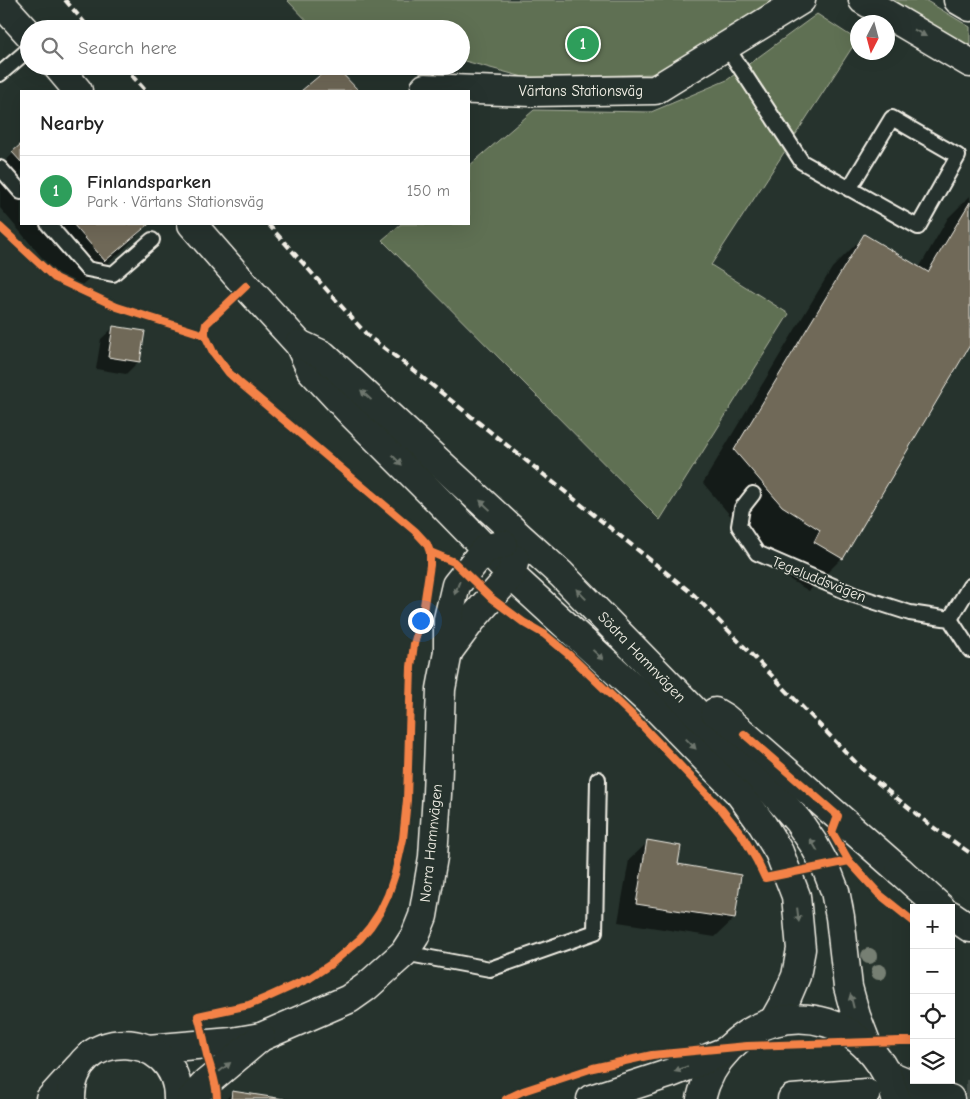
<!DOCTYPE html>
<meta charset="utf-8">
<style>
:root{--surface:#fff;--page:#f2f2f2;--text:#222;--muted:#767676;--line:#e0e0e0;--accent:#857141}
body{margin:0;font-family:"Comic Neue",sans-serif;background:var(--page);color:var(--text)}
.controls{position:absolute;right:15px;bottom:15px;display:grid;overflow:hidden;border-radius:0px;box-shadow:0 5px 20px #0002}
.controls button{width:45px;height:45px;display:grid;place-items:center;padding:0;border:0;border-bottom:1px solid var(--line);background:var(--surface);color:var(--text);font:25px sans-serif}
.compass{position:absolute;left:850px;top:15px;width:45px;height:45px;border-radius:50%;background:var(--surface);box-shadow:0 5px 20px #0002;rotate:186deg}
.you{position:absolute;left:420px;top:620px;width:18px;height:18px;margin:-12px;border:4px solid #fff;border-radius:50%;background:#1a73e8;box-shadow:0 0 0 8px #1a73e833}
.badge{display:grid;place-items:center;width:32px;height:32px;border-radius:50%;background:var(--accent);color:#fff;font-size:16px;font-weight:700}
.pin{position:absolute;translate:-50% -50%;border:2px solid #fff;box-shadow:0 1px 5px #0006}
.list{margin:0;padding:0;list-style:none}
h2{display:flex;justify-content:space-between;align-items:center;height:65px;margin:0;padding:0 20px;font-size:21px}
h2 small{font-size:16px;font-weight:400;color:var(--muted)}
.list li{display:grid;grid-template-columns:32px 1fr auto;gap:15px;align-items:center;box-sizing:border-box;height:70px;padding:0 20px;border-top:1px solid var(--line)}
.list b{display:block;font-size:19px;white-space:nowrap}
.list p{margin:0;font-size:16px;white-space:nowrap;color:var(--muted)}
.list em{font-size:16px;font-style:normal;color:var(--muted)}
.icon{flex:none;width:28px;height:28px;fill:none;stroke:currentColor;stroke-width:2;stroke-linecap:round;stroke-linejoin:round}
.map{position:relative;flex:none;width:970px;height:1099px;overflow:hidden}
.search{position:absolute;background:var(--surface);box-shadow:0 5px 20px #0002;left:20px;top:20px;width:450px;height:55px;display:flex;align-items:center;gap:12px;box-sizing:border-box;padding:0 18px;border-radius:28px;color:var(--muted);font-size:19px}
.panel{position:absolute;background:var(--surface);box-shadow:0 5px 20px #0002;left:20px;top:90px;width:450px;height:135px;border-radius:0px}
.map>svg:first-child{display:block}
</style>
<div class="map">
<svg width="970" height="1099" viewBox="0 0 970 1099">
<rect width="100%" height="100%" fill="#26332d"/>
<filter id="ink" filterUnits="userSpaceOnUse"><feTurbulence type="fractalNoise" baseFrequency=".02" numOctaves="2"/><feDisplacementMap in="SourceGraphic" scale="10" xChannelSelector="R" yChannelSelector="G"/><feConvolveMatrix kernelMatrix="1 2 1 2 8 2 1 2 1" color-interpolation-filters="sRGB"/></filter>
<g filter="url(#ink)">
<g fill="#5f7052" stroke="#aab09d">
<path d="M 287,0 L 773,0 L 771,4 L 654,74 L 527,78 L 461,60 L 461,29 L 321,29 L 311,25 Z"/>
<path d="M 887,0 L 925,0 L 970,27 L 970,49 Z"/>
<path d="M 817,14 L 857,40 L 711,265 L 789,314 L 660,520 L 382,240 L 401,224 L 469,224 L 469,166 L 534,110 L 651,112 L 727,80 Z"/>
</g>
<g fill="#0007">
<path d="M 333,66 L 357,91 L 303,91 Z"/>
<path d="M 21,146 L 21,224 L 148,224 L 122,251 L 72,293 L 0,208 L 0,166 Z"/>
<path d="M 970,196 L 970,343 L 842,558 L 809,591 L 782,575 L 789,563 L 749,538 L 703,483 L 832,268 L 865,235 L 919,268 L 948,218 Z"/>
<path d="M 114,327 L 139,361 L 126,374 L 96,369 L 101,339 Z"/>
<path d="M 648,842 L 677,866 L 734,919 L 715,937 L 618,922 L 629,860 Z"/>
<path d="M 233,1092 L 276,1099 L 226,1099 Z"/>
</g>
<g fill="#706958" stroke="#f4f1e8">
<path d="M 331,66 L 335,66 L 359,91 L 301,91 Z"/>
<path d="M 21,144 L 21,162 L 12,152 Z"/>
<path d="M 970,202 L 970,345 L 843,559 L 814,542 L 820,530 L 782,506 L 734,450 L 864,234 L 928,272 Z"/>
<path d="M 73,224 L 149,224 L 105,261 Z"/>
<path d="M 113,326 L 145,331 L 140,362 L 108,357 Z"/>
<path d="M 647,840 L 681,846 L 678,864 L 741,875 L 735,919 L 636,904 Z"/>
<path d="M 232,1091 L 284,1099 L 231,1099 Z"/>
</g>
<g fill="none" stroke-linecap="round" stroke-linejoin="round">
<path stroke="#455049" stroke-width="28" stroke-dasharray="28 14" stroke-linecap="butt" d="M 924,1094 L 970,1094"/>
<defs>
<g id="lane">
<path d="M 726,46 L 802,162 L 918,227 L 958,156 L 892,118 L 849,189"/>
<path d="M 0,74 L 29,49"/>
<path d="M 0,168 L 21,192"/>
<path d="M 48,224 L 87,269 L 113,274 L 152,240"/>
<path d="M 753,494 L 742,508 L 739,526 L 757,553 L 854,595 L 910,613 L 950,619 L 970,650"/>
<path d="M 950,619 L 970,586"/>
<path d="M 404,953 L 490,969 L 595,932 L 598,779"/>
</g>
<path id="street" d="M 425,88 L 532,92 L 655,90 L 801,0"/>
<g id="secondary">
<path d="M 863,0 L 970,63"/>
<path d="M 958,0 L 970,7"/>
<path d="M 0,2 L 29,34"/>
<path d="M 57,66 L 78,91"/>
<path d="M 192,224 L 246,286 L 299,344 L 311,370 L 351,413 L 440,502 L 511,575 L 657,709 L 740,794 L 762,824 L 779,852 L 796,896 L 801,949 L 796,976 L 787,997 L 773,1022"/>
<path d="M 299,344 L 323,355 L 521,538 L 561,574 L 763,781 L 798,821 L 813,843 L 825,865 L 835,891 L 840,917 L 848,987 L 856,1016 L 868,1047"/>
<path d="M 448,652 L 474,617 L 511,575 L 515,559"/>
<path d="M 715,712 L 725,718 L 744,734 L 900,871"/>
<path d="M 148,1049 L 232,1042 L 261,1037 L 349,999 L 366,987 L 404,953 L 415,936 L 423,916 L 433,857 L 437,794 L 441,689 L 448,652 L 448,619 L 456,585 L 485,549 L 503,544"/>
<path d="M 887,1074 L 937,1095 L 950,1099"/>
<path d="M 50,1099 L 78,1068"/>
<path d="M 71,1099 C 70,1025 179,1027 178,1099"/>
<path d="M 191,1099 L 205,1084 L 261,1037"/>
<path d="M 701,1099 C 720,1018 820,989 874,1055 C 884,1067 892,1083 896,1099"/>
</g>
<g id="highway">
<path d="M 900,871 L 941,908"/>
<path d="M 951,915 L 970,928"/>
<path d="M 591,1099 L 671,1073 L 726,1051"/>
<path d="M 792,1099 L 866,1093"/>
</g>
</defs>
<use href="#lane" stroke="#f4f1e8" stroke-width="18"/>
<use href="#street" stroke="#f4f1e8" stroke-width="31"/>
<use href="#secondary" stroke="#f4f1e8" stroke-width="31"/>
<use href="#highway" stroke="#f4f1e8" stroke-width="31"/>
<use href="#lane" stroke="#26332d" stroke-width="14"/>
<use href="#street" stroke="#26332d" stroke-width="28"/>
<use href="#secondary" stroke="#26332d" stroke-width="28"/>
<use href="#highway" stroke="#26332d" stroke-width="28"/>
<g stroke="#f4f1e8" stroke-width="4" stroke-dasharray="8 4" stroke-linecap="butt">
<path d="M 65,0 L 90,29"/>
<path d="M 123,66 L 146,91"/>
<path d="M 268,224 L 368,336 L 408,366 L 694,595 L 867,774 L 930,825 L 970,853"/>
</g>
<defs>
<g id="cycleway">
<path d="M 0,227 L 55,278 L 117,307 L 205,335"/>
<path d="M 430,552 L 454,562 L 491,598 L 523,622 L 544,634 L 568,654 L 635,718 L 722,810 L 742,835 L 757,861 L 765,878 L 849,861"/>
<path d="M 744,734 L 838,816 L 832,832 L 849,861 L 879,894 L 914,922"/>
<path d="M 217,1099 C 217,1083 211,1070 207,1055 C 204,1042 202,1029 198,1016 L 249,1005 L 268,997 L 310,978 L 331,964 L 360,939 L 370,927 L 380,912 L 388,895 L 395,874 L 403,839 L 407,800 L 411,667 L 414,644 L 423,612 L 430,565 L 430,552 L 427,544 L 415,531 L 240,383 L 229,373 L 213,352 L 205,335 L 205,329 L 206,324 L 246,286"/>
<path d="M 506,1099 L 523,1091 L 593,1068 L 652,1055 L 747,1046 L 900,1041 L 914,1041"/>
</g>
</defs>
<use href="#cycleway" stroke="#26332d" stroke-width="11"/>
<use href="#cycleway" stroke="#f48246" stroke-width="8"/>
</g>
<g fill="#767f73">
<circle cx="869" cy="956" r="8"/>
<circle cx="879" cy="972" r="8"/>
</g>
<defs><path id="oneway-solid" d="M-6-.8H1V-3.2L6.5 0L1 3.2V.8H-6Z" transform="scale(1.25)"/></defs>
<g fill="#6e766e">
<use href="#oneway-solid" transform="translate(920 33) rotate(30)"/>
<use href="#oneway-solid" transform="translate(366 395) rotate(-137)"/>
<use href="#oneway-solid" transform="translate(397 460) rotate(45)"/>
<use href="#oneway-solid" transform="translate(485 505) rotate(-137)"/>
<use href="#oneway-solid" transform="translate(457 588) rotate(111)"/>
<use href="#oneway-solid" transform="translate(581 594) rotate(-134)"/>
<use href="#oneway-solid" transform="translate(598 655) rotate(43)"/>
<use href="#oneway-solid" transform="translate(691 744) rotate(46)"/>
<use href="#oneway-solid" transform="translate(814 845) rotate(-121)"/>
<use href="#oneway-solid" transform="translate(798 915) rotate(83)"/>
<use href="#oneway-solid" transform="translate(852 1001) rotate(-104)"/>
<use href="#oneway-solid" transform="translate(225 1067) rotate(-39)"/>
<use href="#oneway-solid" transform="translate(681 1069) rotate(158)"/>
</g>
</g>
<g text-anchor="middle" stroke-width="4" stroke-linejoin="round" paint-order="stroke">
<g font-size="15" fill="#f4f1e8" stroke="#26332d">
<text x="581" y="96">Värtans Stationsväg</text>
<text transform="translate(819 579) rotate(22)" y="5">Tegeluddsvägen</text>
<text transform="translate(642 657) rotate(46)" y="5">Södra Hamnvägen</text>
<text transform="translate(431 843) rotate(-84)" y="5">Norra Hamnvägen</text>
</g>
</g>
</svg>
<div class="controls">
<button>+</button>
<button>−</button>
<button><svg class="icon" aria-label="locate" viewBox="0 0 24 24"><circle cx="12" cy="12" r="6"/><path d="M12 2v4M12 18v4M2 12h4M18 12h4"/></svg></button>
<button><svg class="icon" aria-label="layers" viewBox="0 0 24 24"><path d="M12 4l9 5-9 5-9-5zM3 14l9 5 9-5"/></svg></button>
</div>
<svg class="compass" viewBox="-18 -18 36 36"><path d="M0-13l5 13h-10z" fill="#e53935"/><path d="M0 13l5-13h-10z" fill="#767676"/></svg>
<div class="you"></div>
<div class="pin badge" style="left:583px;top:44px;background:#2e9e5b">1</div>
<div class="search"><svg class="icon" aria-label="search" viewBox="0 0 24 24"><circle cx="10" cy="10" r="6"/><path d="M15 15l6 6"/></svg>Search here</div>
<section class="panel">
<h2>Nearby<small></small></h2>
<ul class="list">
<li><span class="badge" style="background:#2e9e5b">1</span><div><b>Finlandsparken</b><p>Park · Värtans Stationsväg</p></div><em>150 m</em></li>
</ul>
</section>
</div>
